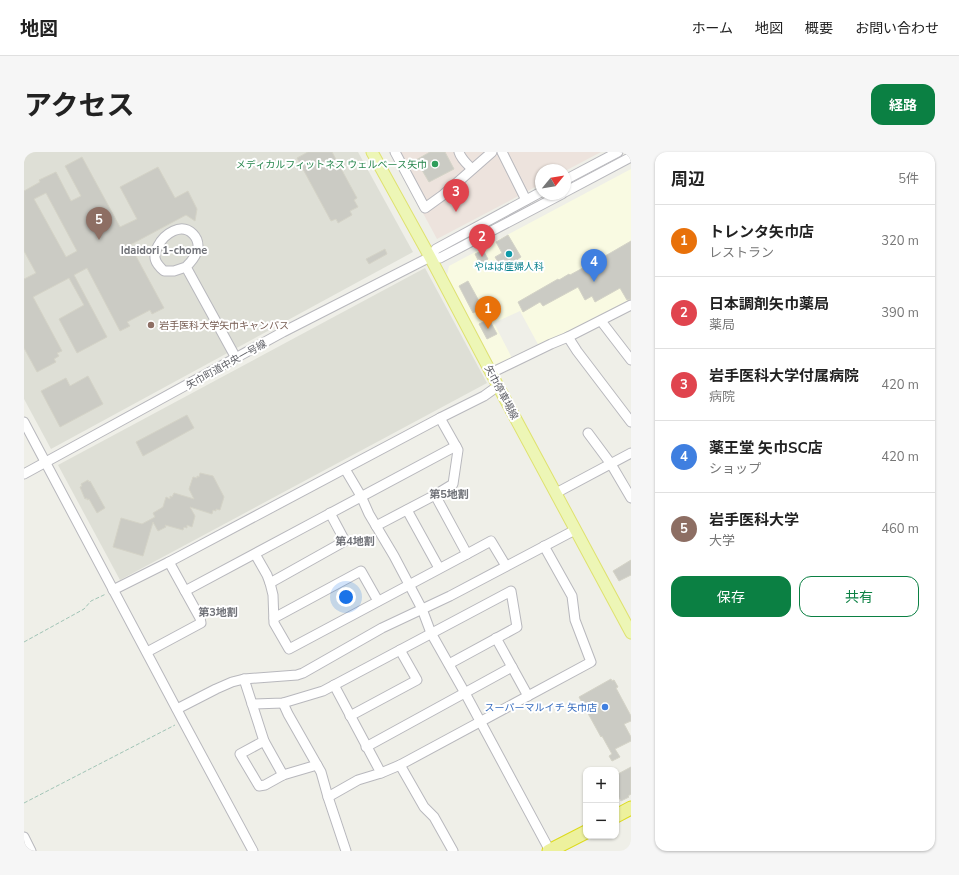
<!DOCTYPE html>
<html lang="ja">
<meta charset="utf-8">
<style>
:root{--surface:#fff;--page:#f6f6f6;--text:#222;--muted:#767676;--line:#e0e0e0;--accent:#0b8043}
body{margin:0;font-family:"Nunito Sans","Noto Sans JP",sans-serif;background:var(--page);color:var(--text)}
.controls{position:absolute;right:12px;bottom:12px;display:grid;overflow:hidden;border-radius:8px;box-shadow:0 1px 3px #0004}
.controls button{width:36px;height:36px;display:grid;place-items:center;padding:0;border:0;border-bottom:1px solid var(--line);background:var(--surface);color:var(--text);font:20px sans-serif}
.compass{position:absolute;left:511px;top:12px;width:36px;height:36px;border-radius:50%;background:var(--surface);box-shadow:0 1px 3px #0004;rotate:60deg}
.you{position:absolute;left:322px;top:445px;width:14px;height:14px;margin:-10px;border:3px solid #fff;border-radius:50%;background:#1a73e8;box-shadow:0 0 0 6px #1a73e833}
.badge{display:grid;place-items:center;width:26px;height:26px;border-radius:50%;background:var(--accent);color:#fff;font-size:13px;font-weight:700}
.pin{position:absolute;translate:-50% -33px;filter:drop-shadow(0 1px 2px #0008)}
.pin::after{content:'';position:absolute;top:21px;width:14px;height:12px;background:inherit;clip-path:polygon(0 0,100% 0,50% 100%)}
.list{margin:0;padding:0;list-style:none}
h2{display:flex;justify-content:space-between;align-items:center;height:52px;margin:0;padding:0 16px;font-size:17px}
h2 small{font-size:13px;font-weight:400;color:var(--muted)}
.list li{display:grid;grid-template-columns:26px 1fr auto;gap:12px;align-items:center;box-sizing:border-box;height:72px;padding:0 16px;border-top:1px solid var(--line)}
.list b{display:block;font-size:15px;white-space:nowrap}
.list p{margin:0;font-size:13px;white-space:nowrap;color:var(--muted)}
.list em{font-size:13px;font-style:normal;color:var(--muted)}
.actions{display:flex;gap:8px;padding:12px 16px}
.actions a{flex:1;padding:9px 0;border:1px solid var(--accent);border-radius:12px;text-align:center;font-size:14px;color:var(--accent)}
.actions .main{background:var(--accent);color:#fff}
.map{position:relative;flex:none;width:607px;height:699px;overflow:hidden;border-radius:12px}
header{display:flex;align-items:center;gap:24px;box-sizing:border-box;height:56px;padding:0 20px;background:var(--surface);border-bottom:1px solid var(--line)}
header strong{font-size:19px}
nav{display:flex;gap:22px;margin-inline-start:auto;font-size:14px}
.intro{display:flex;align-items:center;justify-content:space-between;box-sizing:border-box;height:96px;padding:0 24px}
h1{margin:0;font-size:28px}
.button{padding:10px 18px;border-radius:12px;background:var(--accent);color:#fff;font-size:14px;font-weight:700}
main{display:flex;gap:24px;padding:0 24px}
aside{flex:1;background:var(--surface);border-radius:12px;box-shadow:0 1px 3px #0004}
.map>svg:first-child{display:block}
</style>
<header>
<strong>地図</strong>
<nav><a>ホーム</a><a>地図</a><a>概要</a><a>お問い合わせ</a></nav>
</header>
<div class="intro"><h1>アクセス</h1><a class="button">経路</a></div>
<main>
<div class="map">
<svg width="607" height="699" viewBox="0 0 607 699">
<rect width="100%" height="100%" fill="#efefe8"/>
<path fill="#f9fae2" d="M 607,17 L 607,152 L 516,196 L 496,159 L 470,171 L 489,208 L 472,216 L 423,123 L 425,114 Z"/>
<g fill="#dedfd6">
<path d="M 0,0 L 334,0 L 389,100 L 27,297 L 0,247 Z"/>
<path d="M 401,116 L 463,231 L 96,428 L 34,313 Z"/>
</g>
<path fill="#ede3dd" d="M 366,0 L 577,0 L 541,19 L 541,18 L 517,18 L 517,32 L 413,87 Z"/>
<g fill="#cbcbc4" stroke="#d4d3c7" fill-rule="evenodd">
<path d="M 284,0 L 308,0 L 333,46 L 330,48 L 334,55 L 326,59 L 328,63 L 314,71 L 312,67 L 307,69 L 273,6 Z"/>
<path d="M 406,0 L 421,0 L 430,17 L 405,30 L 392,8 Z"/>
<path d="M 58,5 L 96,75 L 113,67 L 96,35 L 134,15 L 151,46 L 164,39 L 173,57 L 171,69 L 162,63 L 106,93 L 140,156 L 128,162 L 126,158 L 103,170 L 106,174 L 96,179 L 63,116 L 50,123 L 83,185 L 53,201 L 35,167 L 60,153 L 45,126 L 9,145 L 38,199 L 33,201 L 35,204 L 30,207 L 32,210 L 13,220 L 0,196 L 0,127 L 12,121 L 0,99 L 0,39 L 16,30 L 15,28 L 32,20 L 47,49 L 57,44 L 41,14 ZM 22,41 L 53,99 L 42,105 L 10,47 Z"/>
<path d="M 484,83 L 497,105 L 488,111 L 487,109 L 477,115 L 471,105 L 478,101 L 472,90 Z"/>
<path d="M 607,89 L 607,147 L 603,148 L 596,136 L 571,150 L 568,144 L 561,148 L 554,135 L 519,154 L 516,150 L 499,160 L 494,150 L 534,127 L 535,128 L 545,122 L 546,123 L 568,111 L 567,109 L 575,104 L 576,107 Z"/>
<path d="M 361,97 L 363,102 L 345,112 L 342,107 Z"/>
<path d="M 459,98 L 464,107 L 456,112 L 451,102 Z"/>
<path d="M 444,129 L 455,149 L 458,148 L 461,154 L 449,161 L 435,134 Z"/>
<path d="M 465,167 L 473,182 L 463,187 L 455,172 Z"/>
<path d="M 64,224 L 79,252 L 36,275 L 17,239 L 42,226 L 46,234 Z"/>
<path d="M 163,263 L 170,276 L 119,304 L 112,290 Z"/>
<path d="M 176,321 L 189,324 L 200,345 L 196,358 L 192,357 L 192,359 L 189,358 L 188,362 L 166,355 L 171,364 L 168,375 L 163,373 L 163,376 L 160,375 L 159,378 L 141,373 L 142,375 L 134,379 L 129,370 L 119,404 L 89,395 L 97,366 L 118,372 L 131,365 L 129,361 L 139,355 L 142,345 L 146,347 L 146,344 L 148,345 L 150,341 L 170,347 L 165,337 L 169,325 L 173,326 L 173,324 L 175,325 Z"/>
<path d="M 64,328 L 65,330 L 66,329 L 81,356 L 73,361 L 65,347 L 63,348 L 63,346 L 61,347 L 56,335 L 58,334 L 57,332 Z"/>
<path d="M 607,408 L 607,423 L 595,429 L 589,419 Z"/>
<path d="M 587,527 L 588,529 L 590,528 L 594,535 L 592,536 L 607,564 L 607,569 L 600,572 L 607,585 L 607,589 L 591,597 L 596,605 L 588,609 L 585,604 L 588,602 L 578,584 L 577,585 L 555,545 Z"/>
<path d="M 607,615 L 607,642 L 604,644 L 605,645 L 597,649 L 592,640 L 592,623 Z"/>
</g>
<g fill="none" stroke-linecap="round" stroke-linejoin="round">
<defs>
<g id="minor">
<path d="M 371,0 L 401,56 L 419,43 L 468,0"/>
<path d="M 435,0 C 437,7 443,12 448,17"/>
<path d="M 478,0 L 502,48"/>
<path d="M 541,28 L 594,0"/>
<path d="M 541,40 L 607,5"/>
<path d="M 406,105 L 416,106 L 538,42"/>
<path d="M 162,115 C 167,110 174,101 174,94 C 174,89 172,85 169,82 C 157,70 140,82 134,94 C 128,105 131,111 140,119 L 150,119 L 162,115 L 212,206"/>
<path d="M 577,169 L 607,208"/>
<path d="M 544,185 L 553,199 L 607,270"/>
<path d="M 467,221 L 527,192 L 544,185 L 607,153"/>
<path d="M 0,270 L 159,569 L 229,699"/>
<path d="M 564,281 L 587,312 L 607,346"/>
<path d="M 321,317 L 337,344 L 345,362 L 370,404 L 398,457 L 407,481 L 441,541 L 526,699"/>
<path d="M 0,322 L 259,180 L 406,105 L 412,97 L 517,40"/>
<path d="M 532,341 L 607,301"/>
<path d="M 383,358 L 415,416"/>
<path d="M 352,374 L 411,343 L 429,332 L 434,298 L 416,266"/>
<path d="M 231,402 L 243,423 L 246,431 L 249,443 L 250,471 L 265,497 L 443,402 L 411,343"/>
<path d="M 443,402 L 467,389 L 482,414"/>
<path d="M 246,431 L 321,389 L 306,361"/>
<path d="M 89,438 L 145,410 L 416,266 L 460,244 L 474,234"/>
<path d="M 161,439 C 252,391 341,342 432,294"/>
<path d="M 250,466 L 337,419 L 354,449"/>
<path d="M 472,486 L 504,544"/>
<path d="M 123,500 L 177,471 L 176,466 L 145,410"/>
<path d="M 220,527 L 240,589 L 259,623"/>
<path d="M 259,551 L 264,562 L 297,620 L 304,645 L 322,699"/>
<path d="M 228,552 L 259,551 L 299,539 L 487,439 L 493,475 L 425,512"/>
<path d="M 153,557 L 192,537 L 208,530 L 220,527 L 273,523 L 279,521 L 358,476 L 426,444 L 551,378"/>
<path d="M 326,564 L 393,528 L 376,498"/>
<path d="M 240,589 L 216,602 L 235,634 L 241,633 L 259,623 L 293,613"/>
<path d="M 342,595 L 488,515"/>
<path d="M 357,621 L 376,613"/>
<path d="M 304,645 L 334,628 L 357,621 L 310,533"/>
<path d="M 0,685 L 7,699"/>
<path d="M 429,699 L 410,665 L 400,655 L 376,613 L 567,510 L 551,468 L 548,444 L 520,394"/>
</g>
<path id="major" d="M 348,0 L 406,105 L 474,234 L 607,481"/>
<g id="highway">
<path d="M 592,664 L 607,656"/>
<path d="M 525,699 L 562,680"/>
</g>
</defs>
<use href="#minor" stroke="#b8b8bd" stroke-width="11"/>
<use href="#major" stroke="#dfe26f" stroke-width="13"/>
<use href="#highway" stroke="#dcda1b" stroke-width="15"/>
<g stroke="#a1c4b6" stroke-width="1" stroke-dasharray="4 2" stroke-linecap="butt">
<path d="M 0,490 L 60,457 L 67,449 L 82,442"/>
<path d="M 0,651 L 151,573"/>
</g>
<use href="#minor" stroke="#fff" stroke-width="9"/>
<use href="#major" stroke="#edf6b6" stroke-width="11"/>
<use href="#highway" stroke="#edf19d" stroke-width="13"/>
</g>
<circle fill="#2e9e5b" stroke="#fff" stroke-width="1.5" cx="411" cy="12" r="4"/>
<circle fill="#0f9aa8" stroke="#fff" stroke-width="1.5" cx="485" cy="102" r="4"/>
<circle fill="#8d6e63" stroke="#fff" stroke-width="1.5" cx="127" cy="173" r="4"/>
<circle fill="#3f7fe0" stroke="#fff" stroke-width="1.5" cx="581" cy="555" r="4"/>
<g text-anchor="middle" stroke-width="4" stroke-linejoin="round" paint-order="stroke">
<g font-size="10" fill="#27864d" stroke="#fff" text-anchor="end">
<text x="403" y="16">メディカルフィットネス ウェルベース矢巾</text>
</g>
<g font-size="10" fill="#0d838f" stroke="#fff">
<text x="485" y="118">やはば産婦人科</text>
</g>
<g font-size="10" fill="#785e54" stroke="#fff" text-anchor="start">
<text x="135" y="177">岩手医科大学矢巾キャンパス</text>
</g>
<g font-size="10" fill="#5f6066" stroke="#fff">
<text transform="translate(202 212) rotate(-29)" y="4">矢巾町道中央一号線</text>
<text transform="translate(478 240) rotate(62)" y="4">矢巾停車場線</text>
</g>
<g font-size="10" fill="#366cbe" stroke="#fff" text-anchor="end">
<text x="573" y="559">スーパーマルイチ 矢巾店</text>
</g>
<g font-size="11" font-weight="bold" fill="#707278" stroke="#fff">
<text x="140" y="102">Idaidori 1-chome</text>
<text x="425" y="346">第5地割</text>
<text x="331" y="393">第4地割</text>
<text x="194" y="464">第3地割</text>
</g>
</g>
</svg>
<div class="controls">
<button>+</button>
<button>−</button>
</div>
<svg class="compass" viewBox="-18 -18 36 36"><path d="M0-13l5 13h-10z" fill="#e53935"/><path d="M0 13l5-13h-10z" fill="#767676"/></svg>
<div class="you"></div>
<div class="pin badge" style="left:464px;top:177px;background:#e8710a">1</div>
<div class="pin badge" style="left:458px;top:105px;background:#e0444e">2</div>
<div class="pin badge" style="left:432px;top:60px;background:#e0444e">3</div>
<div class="pin badge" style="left:570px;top:130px;background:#3f7fe0">4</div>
<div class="pin badge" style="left:75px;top:88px;background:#8d6e63">5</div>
</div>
<aside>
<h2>周辺<small>5件</small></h2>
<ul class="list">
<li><span class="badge" style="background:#e8710a">1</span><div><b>トレンタ矢巾店</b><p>レストラン</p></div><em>320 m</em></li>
<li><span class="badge" style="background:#e0444e">2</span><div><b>日本調剤矢巾薬局</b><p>薬局</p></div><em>390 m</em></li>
<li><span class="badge" style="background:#e0444e">3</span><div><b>岩手医科大学付属病院</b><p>病院</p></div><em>420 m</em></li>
<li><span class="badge" style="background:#3f7fe0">4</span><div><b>薬王堂 矢巾SC店</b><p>ショップ</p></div><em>420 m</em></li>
<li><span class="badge" style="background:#8d6e63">5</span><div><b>岩手医科大学</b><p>大学</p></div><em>460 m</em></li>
</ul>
<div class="actions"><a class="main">保存</a><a>共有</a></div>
</aside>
</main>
